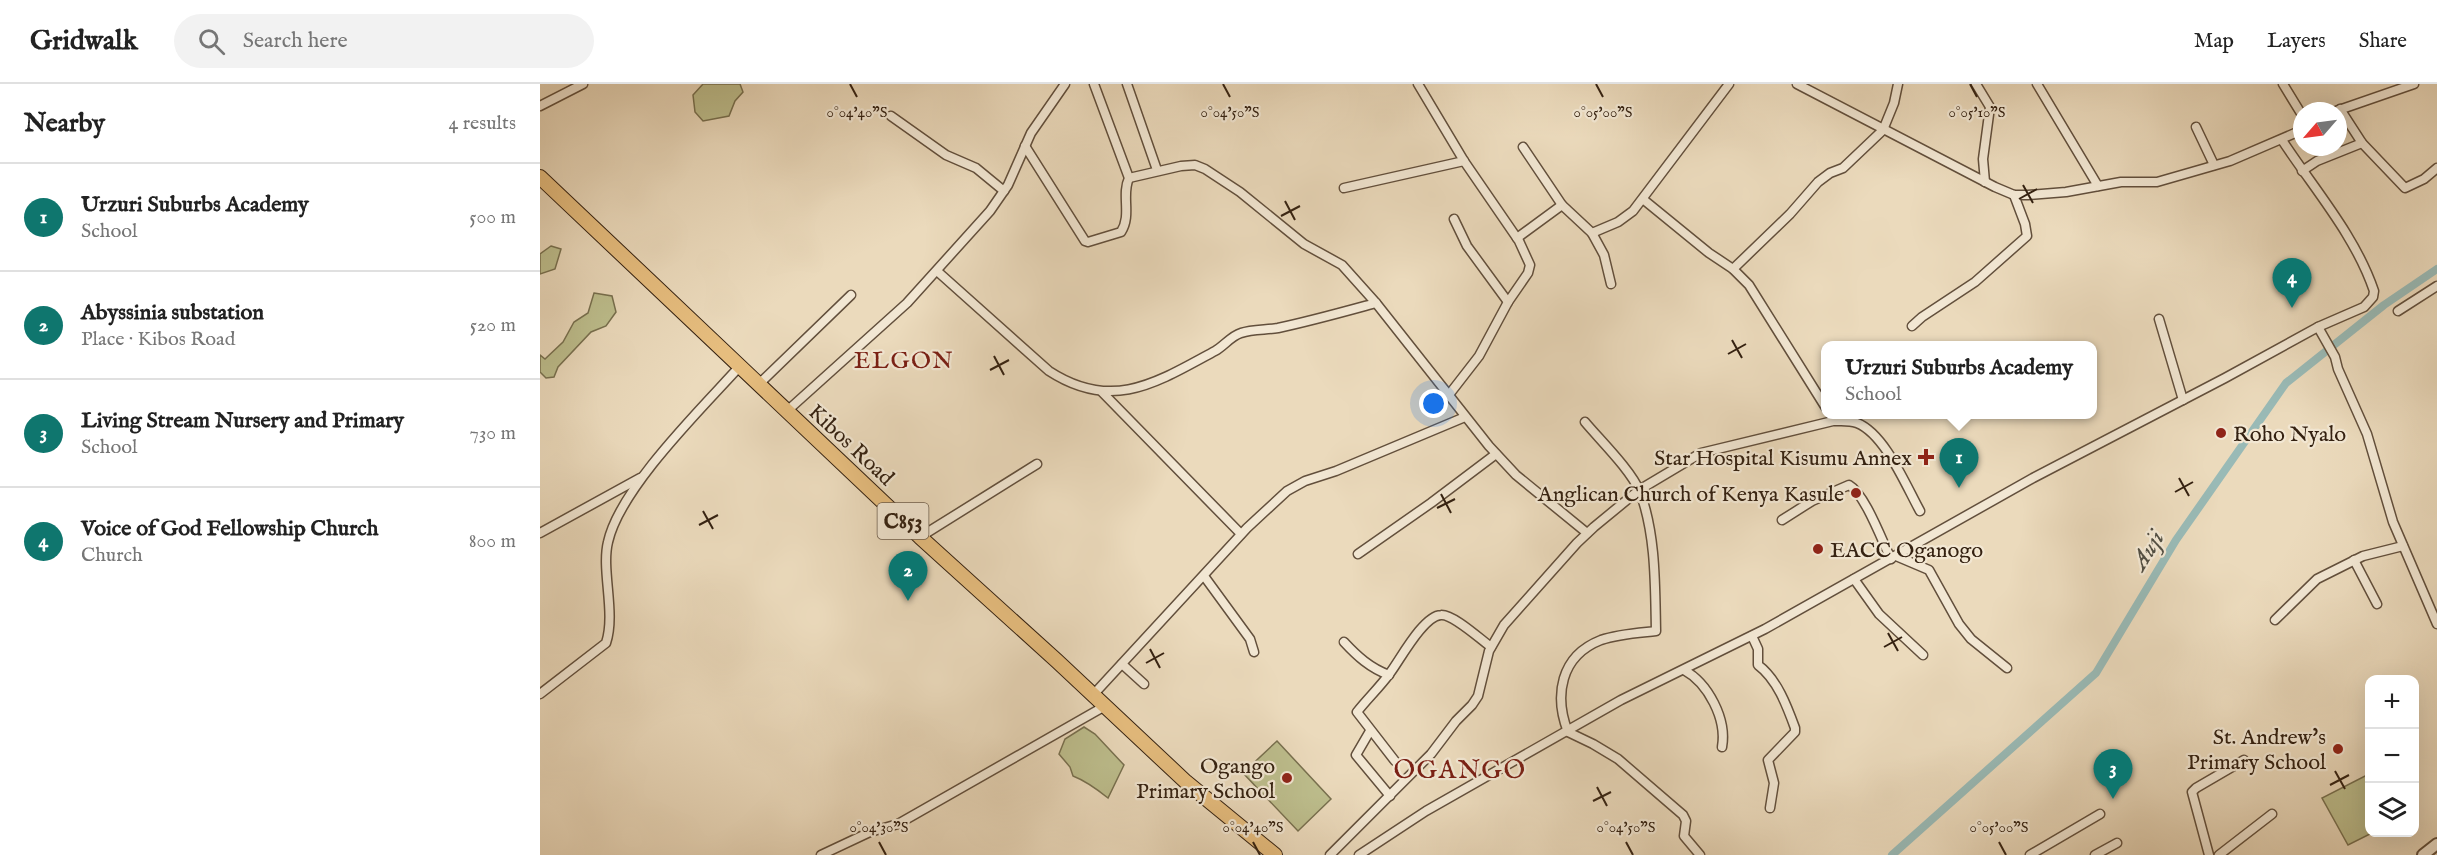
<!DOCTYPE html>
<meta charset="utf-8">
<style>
:root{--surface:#fff;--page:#f2f2f2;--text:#222;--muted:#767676;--line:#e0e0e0;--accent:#0f766e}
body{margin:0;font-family:"IM FELL English",serif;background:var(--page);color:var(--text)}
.controls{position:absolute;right:18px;bottom:18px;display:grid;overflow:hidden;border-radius:12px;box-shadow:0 6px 24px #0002}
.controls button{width:54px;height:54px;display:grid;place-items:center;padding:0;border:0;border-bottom:2px solid var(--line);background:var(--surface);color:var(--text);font:30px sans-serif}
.compass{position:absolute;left:1753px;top:18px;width:54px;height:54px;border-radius:50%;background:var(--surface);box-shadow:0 6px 24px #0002;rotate:242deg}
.you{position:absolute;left:894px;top:320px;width:21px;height:21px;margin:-15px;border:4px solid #fff;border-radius:50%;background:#1a73e8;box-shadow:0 0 0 9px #1a73e833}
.badge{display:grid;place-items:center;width:39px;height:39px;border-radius:50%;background:var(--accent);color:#fff;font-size:20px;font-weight:700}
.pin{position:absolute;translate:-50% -50px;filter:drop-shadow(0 2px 3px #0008)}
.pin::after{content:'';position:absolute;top:32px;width:21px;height:18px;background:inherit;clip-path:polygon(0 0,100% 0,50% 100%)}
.popup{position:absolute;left:1281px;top:257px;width:276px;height:78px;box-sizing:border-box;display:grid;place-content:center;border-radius:12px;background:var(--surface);filter:drop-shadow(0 2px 4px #0005);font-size:20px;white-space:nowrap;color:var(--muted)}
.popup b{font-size:22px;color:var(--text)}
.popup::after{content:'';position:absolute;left:50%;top:100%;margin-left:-12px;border:12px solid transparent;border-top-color:var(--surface)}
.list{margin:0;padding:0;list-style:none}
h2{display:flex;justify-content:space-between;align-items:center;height:78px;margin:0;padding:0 24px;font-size:26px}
h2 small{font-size:20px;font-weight:400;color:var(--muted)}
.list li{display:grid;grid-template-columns:39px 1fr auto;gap:18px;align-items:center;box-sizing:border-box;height:108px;padding:0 24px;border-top:2px solid var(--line)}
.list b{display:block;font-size:22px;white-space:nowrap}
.list p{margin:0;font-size:20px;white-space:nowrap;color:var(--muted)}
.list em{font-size:20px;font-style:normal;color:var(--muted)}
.icon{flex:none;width:33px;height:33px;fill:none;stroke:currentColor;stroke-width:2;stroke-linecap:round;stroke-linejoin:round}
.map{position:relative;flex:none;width:1897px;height:771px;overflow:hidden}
header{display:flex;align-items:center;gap:36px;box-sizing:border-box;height:84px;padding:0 30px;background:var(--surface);border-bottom:2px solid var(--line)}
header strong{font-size:28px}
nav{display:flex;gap:33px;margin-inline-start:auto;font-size:21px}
.search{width:420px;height:54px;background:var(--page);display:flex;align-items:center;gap:15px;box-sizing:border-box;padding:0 21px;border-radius:33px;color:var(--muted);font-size:22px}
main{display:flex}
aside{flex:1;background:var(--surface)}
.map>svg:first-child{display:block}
</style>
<header>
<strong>Gridwalk</strong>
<div class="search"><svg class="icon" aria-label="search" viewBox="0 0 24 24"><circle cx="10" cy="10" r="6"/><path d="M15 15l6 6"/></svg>Search here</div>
<nav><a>Map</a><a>Layers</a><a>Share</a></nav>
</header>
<main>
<aside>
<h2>Nearby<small>4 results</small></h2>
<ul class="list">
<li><span class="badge">1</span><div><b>Urzuri Suburbs Academy</b><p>School</p></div><em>500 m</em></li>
<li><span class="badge">2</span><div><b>Abyssinia substation</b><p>Place · Kibos Road</p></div><em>520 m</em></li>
<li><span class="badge">3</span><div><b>Living Stream Nursery and Primary</b><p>School</p></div><em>730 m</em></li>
<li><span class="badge">4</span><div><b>Voice of God Fellowship Church</b><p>Church</p></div><em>800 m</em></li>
</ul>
</aside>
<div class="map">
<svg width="1897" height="771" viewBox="0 0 1897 771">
<rect width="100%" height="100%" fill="#ebdabc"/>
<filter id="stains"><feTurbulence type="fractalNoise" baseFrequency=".00333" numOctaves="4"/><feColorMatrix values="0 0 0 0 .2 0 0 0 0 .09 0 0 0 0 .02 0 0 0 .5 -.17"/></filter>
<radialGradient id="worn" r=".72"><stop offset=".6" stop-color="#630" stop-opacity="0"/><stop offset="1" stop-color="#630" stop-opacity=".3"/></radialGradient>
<g fill="#bdbe8d" stroke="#78704f" stroke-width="1.5">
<path d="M 163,0 L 200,0 L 203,8 L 195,17 L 189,32 L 163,37 L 155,28 L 153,11 Z"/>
<path d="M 11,162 L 21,165 L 15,185 L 0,190 L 0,170 Z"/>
<path d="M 54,209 L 72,212 L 76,228 L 66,242 L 51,248 L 18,283 L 14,293 L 6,294 L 0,288 L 0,271 L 5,275 L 23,258 L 34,238 L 48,229 Z"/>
<path d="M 544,643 L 555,650 L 584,681 L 568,714 C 558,706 546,697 533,692 L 530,683 L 519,670 L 525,655 Z"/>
<path d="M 737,657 L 791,715 L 758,747 L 703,689 Z"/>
<path d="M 1829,690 L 1830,748 L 1832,749 L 1808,761 L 1782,714 Z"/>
</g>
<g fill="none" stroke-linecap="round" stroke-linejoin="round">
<path stroke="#99bab6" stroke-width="8" d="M 1352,771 L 1556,589 L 1636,456 L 1746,299 L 1844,221 L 1897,185"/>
<defs>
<g id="minor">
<path d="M 587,0 L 617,86"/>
<path d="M 878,0 L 924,77 L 979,157 L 990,181 L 988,189 L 968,218 L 939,272 L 908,312"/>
<path d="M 1257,0 L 1455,103 L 1474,111 L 1488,111 L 1526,108 L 1581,98 L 1617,98 L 1690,77 L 1762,46"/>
<path d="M 1436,0 L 1450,23 L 1443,75 L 1445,98"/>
<path d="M 1497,0 L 1558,102"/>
<path d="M 1743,0 L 1762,31"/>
<path d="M 0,22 L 43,0"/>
<path d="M 1800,25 L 1822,59 L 1865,104 L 1884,95 L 1897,84"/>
<path d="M 1796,27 L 1874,0"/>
<path d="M 351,32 L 406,71 L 436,84 L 464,107"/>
<path d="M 1656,43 L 1674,81"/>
<path d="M 485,62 L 545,157 L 548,158 L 581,148 C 592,131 581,111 589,94 L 554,0"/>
<path d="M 983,63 L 1022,121"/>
<path d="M 1762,87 L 1777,77 L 1822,59"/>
<path d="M 589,94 L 641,82 L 655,81 L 665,85 L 700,108 L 764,160 L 802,181 L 836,219 L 949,362 L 976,391 L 1047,449"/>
<path d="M 804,104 L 924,77"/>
<path d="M 1104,116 L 1169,169 L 1193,185 L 1209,201 L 1286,324"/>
<path d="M 914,135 L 927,162 L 968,218"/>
<path d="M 1052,149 L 1064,171 L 1071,200"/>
<path d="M 977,154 L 1022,121 L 1052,149 L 1078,138 L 1093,127 L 1189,0"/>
<path d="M 1193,185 L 1250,130 L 1278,98 L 1290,89 L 1303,84 L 1343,46 L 1354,19 L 1358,0"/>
<path d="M 397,187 L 509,287 C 572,328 616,299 675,267 C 684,262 691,252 701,249 C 712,245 726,246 738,244 C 771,237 803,228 836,219"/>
<path d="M 1858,227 L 1897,202"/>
<path d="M 1619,235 L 1643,316"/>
<path d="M 1372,242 L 1382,233 L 1435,198 L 1487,152 L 1485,140 L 1474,111"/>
<path d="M 1778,243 L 1795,273 L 1798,285 L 1827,350 L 1853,438 L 1897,540"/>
<path d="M 219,300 L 311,211"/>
<path d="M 562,308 L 701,450"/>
<path d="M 247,327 L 367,219 L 450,127 L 468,101 L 491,49 L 525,0"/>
<path d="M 1045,338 C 1060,356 1091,386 1100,408 C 1116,451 1115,501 1116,547 C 1097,549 1078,550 1061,556 C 1020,572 1014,612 1028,648 L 1053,660 L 1078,675 L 1143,731 L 1146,737 L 1144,752 L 1160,771"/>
<path d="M 1242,436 L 1272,417 L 1309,401 C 1325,410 1342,457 1351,475"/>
<path d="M 0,449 L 100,394"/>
<path d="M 380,453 L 497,380"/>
<path d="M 818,470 L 891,419 L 956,370"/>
<path d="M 1356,472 L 1389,486 L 1419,540 L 1431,555 L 1467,584"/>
<path d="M 1814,476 L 1837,520"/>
<path d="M 664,492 L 710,555 L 714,568"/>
<path d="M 1314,495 L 1339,530 L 1383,571"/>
<path d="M 1735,536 L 1777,495 L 1823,472 L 1863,462"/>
<path d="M 1212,552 L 1218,565 L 1218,581 C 1237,595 1247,622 1255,644 L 1255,648 L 1228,676 L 1234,699 L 1230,724"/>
<path d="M 804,558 C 817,572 830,584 849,591"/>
<path d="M 582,580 L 604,600"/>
<path d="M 1144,586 C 1168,599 1187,635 1182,663"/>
<path d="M 0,610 L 66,559 C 76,529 61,486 68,458 C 80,404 162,324 200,282"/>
<path d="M 553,611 L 707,444 L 747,407 L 765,397 L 796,387 L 925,333"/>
<path d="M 830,647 L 816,671 L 850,712"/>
<path d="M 855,677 L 817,628 C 827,615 840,603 850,589 C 860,576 883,532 901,531 C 913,530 940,555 951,563"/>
<path d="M 281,771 L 330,748 L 358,740 L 565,622"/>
<path d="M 790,771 L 891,670 L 916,637 L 932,621 L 938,612 L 949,567 L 964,541 L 1037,459 L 1054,443 L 1099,406 L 1161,369 L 1293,337 C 1302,337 1309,336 1317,339 C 1345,350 1366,402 1380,427"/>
<path d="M 819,771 L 886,727 L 1081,616 L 1225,545 L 1493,394 L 1685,294 L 1778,243 L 1824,223 L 1833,213 L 1834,207 C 1815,151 1774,105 1742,56"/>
<path d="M 1490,771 L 1560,730"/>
<path d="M 1555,771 L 1577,759"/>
<path d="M 1669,771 L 1652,708 L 1656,704 L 1704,676"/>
<path d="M 1679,771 L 1732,730"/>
</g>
<path id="tertiary" d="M 1883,771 L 1897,760"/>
<path id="primary" d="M 0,93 L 380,453 L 517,577 L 646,698 L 735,771"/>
</defs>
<use href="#minor" stroke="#624f3c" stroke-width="11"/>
<use href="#tertiary" stroke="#624f3c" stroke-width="14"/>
<use href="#primary" stroke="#342111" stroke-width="16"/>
<use href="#minor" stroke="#f2e7d3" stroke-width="8"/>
<use href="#tertiary" stroke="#f2e7d3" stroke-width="10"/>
<use href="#primary" stroke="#e6bd7e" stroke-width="14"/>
</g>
<path fill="none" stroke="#342111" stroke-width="2" d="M 310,0 L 317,13M 683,0 L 690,13M 1056,0 L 1063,13M 1430,0 L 1437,13M 1483,101 L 1493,119M 1479,115 L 1497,105M 745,117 L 755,136M 741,132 L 760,122M 1192,256 L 1202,274M 1188,270 L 1206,260M 454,272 L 464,291M 450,286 L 469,276M 1639,394 L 1649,412M 1635,408 L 1653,398M 901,410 L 911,429M 897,424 L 915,415M 163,427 L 173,445M 159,441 L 178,431M 1348,549 L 1358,567M 1344,563 L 1362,553M 610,565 L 620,584M 606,579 L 624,569M 1795,687 L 1805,705M 1790,701 L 1809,691M 1057,703 L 1067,722M 1053,717 L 1071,708M 339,758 L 346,771M 713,758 L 720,771M 1086,758 L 1093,771M 1459,758 L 1466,771"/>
<g fill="#8f2418" stroke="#f2e7d3" stroke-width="2">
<circle cx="1681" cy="349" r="6"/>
<path d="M1383 364h6v6h6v6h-6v6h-6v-6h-6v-6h6z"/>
<circle cx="1316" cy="409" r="6"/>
<circle cx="1278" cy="465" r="6"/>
<circle cx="1798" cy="665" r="6"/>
<circle cx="747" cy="694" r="6"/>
</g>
<g text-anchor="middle" stroke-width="4.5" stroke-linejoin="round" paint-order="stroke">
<rect fill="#f2e7d3" stroke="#6d5c4b" stroke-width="1.5" x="337.5" y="419" width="51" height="36" rx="4.5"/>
<g font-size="21" font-weight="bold" fill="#342111">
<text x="363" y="444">C853</text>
</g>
<g font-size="22" fill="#342111" stroke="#f2e7d3" text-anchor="end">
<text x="1693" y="357" text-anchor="start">Roho Nyalo</text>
<text x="1372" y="381">Star Hospital Kisumu Annex</text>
<text x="1304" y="417">Anglican Church of Kenya Kasule</text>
<text x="1290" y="473" text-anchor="start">EACC Oganogo</text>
<text x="1786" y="660">St. Andrew's<tspan x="1786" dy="25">Primary School</tspan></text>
<text x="735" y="689">Ogango<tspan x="735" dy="25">Primary School</tspan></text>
</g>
<g font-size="22" fill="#342111" stroke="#f2e7d3">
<text transform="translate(312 360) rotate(43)" y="8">Kibos Road</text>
</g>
<g font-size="24" letter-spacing="1.5" fill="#7a1f14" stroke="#f2e7d3">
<text x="364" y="284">ELGON</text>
</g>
<g font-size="24" font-style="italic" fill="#524f43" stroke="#f2e7d3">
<text transform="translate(1607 466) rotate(-58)" y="8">Auji</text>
</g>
<g font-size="26" letter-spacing="1.5" fill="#7a1f14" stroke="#f2e7d3">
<text x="920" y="694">OGANGO</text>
</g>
</g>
<g font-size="15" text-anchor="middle" fill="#342111" stroke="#f2e7d3" stroke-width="4.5" stroke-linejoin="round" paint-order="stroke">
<text x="317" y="33">0°04'40"S</text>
<text x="690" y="33">0°04'50"S</text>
<text x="1063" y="33">0°05'00"S</text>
<text x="1437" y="33">0°05'10"S</text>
<text x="339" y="748">0°04'30"S</text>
<text x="713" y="748">0°04'40"S</text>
<text x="1086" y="748">0°04'50"S</text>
<text x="1459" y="748">0°05'00"S</text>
</g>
<rect width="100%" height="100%" filter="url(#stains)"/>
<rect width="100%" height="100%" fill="url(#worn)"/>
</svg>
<div class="controls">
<button>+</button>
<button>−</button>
<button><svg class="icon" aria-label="layers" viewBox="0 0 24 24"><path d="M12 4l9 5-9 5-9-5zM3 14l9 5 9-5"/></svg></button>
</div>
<svg class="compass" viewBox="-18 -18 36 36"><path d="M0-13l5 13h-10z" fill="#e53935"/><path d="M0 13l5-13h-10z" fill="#767676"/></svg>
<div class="you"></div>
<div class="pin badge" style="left:1419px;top:404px">1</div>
<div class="popup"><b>Urzuri Suburbs Academy</b>School</div>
<div class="pin badge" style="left:368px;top:517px">2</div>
<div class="pin badge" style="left:1573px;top:715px">3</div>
<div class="pin badge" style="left:1752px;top:224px">4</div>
</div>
</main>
